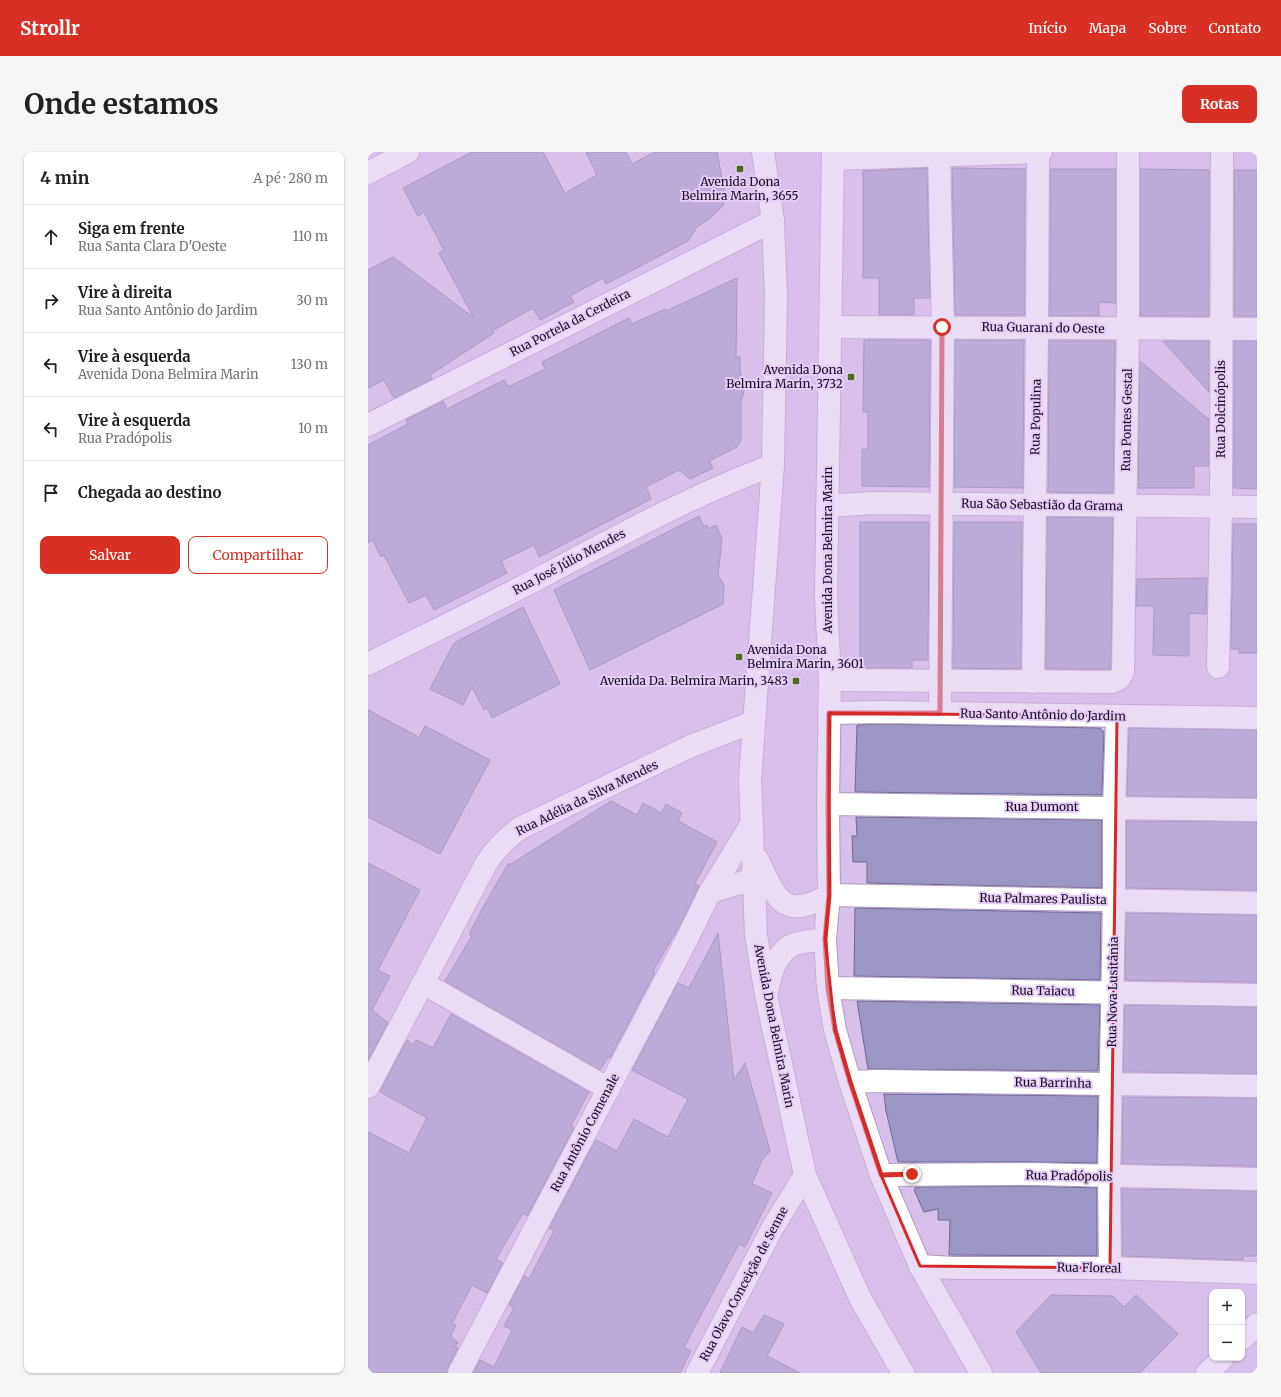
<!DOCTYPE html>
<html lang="pt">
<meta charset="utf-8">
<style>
:root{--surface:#fff;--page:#f6f6f6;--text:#202124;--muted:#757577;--line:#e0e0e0;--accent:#d93025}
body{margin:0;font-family:Merriweather,serif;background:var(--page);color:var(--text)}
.controls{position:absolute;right:12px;bottom:12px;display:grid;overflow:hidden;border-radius:8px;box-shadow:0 1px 3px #0004}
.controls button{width:36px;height:36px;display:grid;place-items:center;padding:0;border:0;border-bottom:1px solid var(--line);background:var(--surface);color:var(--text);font:20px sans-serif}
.stop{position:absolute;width:12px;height:12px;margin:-9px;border:3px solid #d93025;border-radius:50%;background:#fff}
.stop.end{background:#d93025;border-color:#fff;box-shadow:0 1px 4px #0008}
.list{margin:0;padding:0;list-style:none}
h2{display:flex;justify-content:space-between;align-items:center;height:52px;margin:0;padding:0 16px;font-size:17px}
h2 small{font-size:13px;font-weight:400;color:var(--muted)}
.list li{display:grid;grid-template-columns:26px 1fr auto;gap:12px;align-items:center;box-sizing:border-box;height:64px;padding:0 16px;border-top:1px solid var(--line)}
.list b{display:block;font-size:15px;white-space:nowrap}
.list p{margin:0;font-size:13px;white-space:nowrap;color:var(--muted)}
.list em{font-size:13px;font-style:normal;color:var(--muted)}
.actions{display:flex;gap:8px;padding:12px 16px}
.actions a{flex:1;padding:9px 0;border:1px solid var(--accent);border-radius:8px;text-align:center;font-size:14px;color:var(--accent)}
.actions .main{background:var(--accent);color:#fff}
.icon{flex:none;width:22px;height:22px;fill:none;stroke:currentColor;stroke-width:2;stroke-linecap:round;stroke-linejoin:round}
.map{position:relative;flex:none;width:889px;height:1221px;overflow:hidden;border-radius:8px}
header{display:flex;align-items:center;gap:24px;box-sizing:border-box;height:56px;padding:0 20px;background:var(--accent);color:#fff}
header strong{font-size:19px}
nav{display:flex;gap:22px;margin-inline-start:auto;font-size:14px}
.intro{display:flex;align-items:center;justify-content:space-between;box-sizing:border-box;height:96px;padding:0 24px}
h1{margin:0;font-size:28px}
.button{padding:10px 18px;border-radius:8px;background:var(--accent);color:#fff;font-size:14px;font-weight:700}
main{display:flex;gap:24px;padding:0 24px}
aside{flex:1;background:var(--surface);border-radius:8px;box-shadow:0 1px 3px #0004}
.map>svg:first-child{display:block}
</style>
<header>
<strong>Strollr</strong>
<nav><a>Início</a><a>Mapa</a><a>Sobre</a><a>Contato</a></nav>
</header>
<div class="intro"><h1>Onde estamos</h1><a class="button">Rotas</a></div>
<main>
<aside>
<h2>4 min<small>A pé · 280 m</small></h2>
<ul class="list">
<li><svg class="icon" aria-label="ahead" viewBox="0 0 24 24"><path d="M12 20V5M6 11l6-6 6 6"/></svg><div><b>Siga em frente</b><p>Rua Santa Clara D'Oeste</p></div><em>110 m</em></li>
<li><svg class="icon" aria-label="right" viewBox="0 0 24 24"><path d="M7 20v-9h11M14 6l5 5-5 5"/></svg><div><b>Vire à direita</b><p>Rua Santo Antônio do Jardim</p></div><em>30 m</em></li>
<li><svg class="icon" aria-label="left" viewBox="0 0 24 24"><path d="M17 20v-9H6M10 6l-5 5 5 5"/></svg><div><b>Vire à esquerda</b><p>Avenida Dona Belmira Marin</p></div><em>130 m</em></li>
<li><svg class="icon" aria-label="left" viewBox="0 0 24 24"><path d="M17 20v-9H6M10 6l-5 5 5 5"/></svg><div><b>Vire à esquerda</b><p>Rua Pradópolis</p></div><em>10 m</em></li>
<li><svg class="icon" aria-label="arrive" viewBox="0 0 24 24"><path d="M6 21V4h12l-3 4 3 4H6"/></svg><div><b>Chegada ao destino</b></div></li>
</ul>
<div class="actions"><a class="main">Salvar</a><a>Compartilhar</a></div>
</aside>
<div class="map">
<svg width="889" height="1221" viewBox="0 0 889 1221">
<rect width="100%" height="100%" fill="#d8c0ec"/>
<g fill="#9b96c3" stroke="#6e6993">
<path d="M 104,0 L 175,0 L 197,41 L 229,23 L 218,0 L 258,0 L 264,12 L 287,0 L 349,0 L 356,37 L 355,54 L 340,68 L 329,75 L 320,89 L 238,132 L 235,126 L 202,144 L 206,150 L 172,168 L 165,156 L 124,179 L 126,181 L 62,223 L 64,227 L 26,246 L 16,228 L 0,236 L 0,118 L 25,105 L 106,166 L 71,101 L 76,98 L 56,60 L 50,64 L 35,36 Z"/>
<path d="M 559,16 L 562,146 L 546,146 L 546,163 L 511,163 L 511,126 L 495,126 L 495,19 Z"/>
<path d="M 584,16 L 657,17 L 657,163 L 587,163 Z"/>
<path d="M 682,17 L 748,17 L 748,151 L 731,150 L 731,164 L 682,164 Z"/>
<path d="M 772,17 L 841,18 L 841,164 L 772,164 Z"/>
<rect x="866" y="18" width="23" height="146"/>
<path d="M 369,126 L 368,206 L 372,204 L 372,218 L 376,239 L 373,249 L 373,288 L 369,295 L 341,309 L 345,316 L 322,327 L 311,318 L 278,335 L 283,347 L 171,405 L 166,393 L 133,409 L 139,421 L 66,458 L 58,443 L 41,451 L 16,403 L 13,405 L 5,388 L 0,391 L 0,293 L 40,272 L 38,268 L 75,249 L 79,257 L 136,228 L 140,235 L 177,217 L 174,210 L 261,166 L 264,172 L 297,157 L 298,159 Z"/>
<path d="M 496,188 L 562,188 L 561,335 L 494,334 L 494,297 L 500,297 L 500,260 L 495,260 Z"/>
<path d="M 587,188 L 656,188 L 655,336 L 586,335 Z"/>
<path d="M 681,189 L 747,189 L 745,341 L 680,340 Z"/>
<path d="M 795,189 L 841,189 L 841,240 Z"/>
<path d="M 866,189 L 889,189 L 889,337 L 866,336 Z"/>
<path d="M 772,209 L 840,267 L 841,266 L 841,314 L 826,314 L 826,336 L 770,336 Z"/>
<path d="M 331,364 L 336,375 L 339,373 L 340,377 L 348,373 L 354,387 L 350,423 L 356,433 L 355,452 L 222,518 L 186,438 Z"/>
<path d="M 679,365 L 745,366 L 743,517 L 678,517 Z"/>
<path d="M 492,370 L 561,370 L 560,508 L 544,508 L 544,516 L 492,516 Z"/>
<path d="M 586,370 L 654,370 L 653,517 L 585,516 Z"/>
<path d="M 865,372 L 889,372 L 889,501 L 871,501 L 871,497 L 863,497 Z"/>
<path d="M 839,426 L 838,462 L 821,461 L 821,504 L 785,503 L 786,454 L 768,454 L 769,427 Z"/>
<path d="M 155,455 L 192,532 L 124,566 L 119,556 L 116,558 L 104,535 L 95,553 L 62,537 L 86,491 Z"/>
<path d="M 0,558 L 51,585 L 57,574 L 122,608 L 72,702 L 0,665 Z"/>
<path d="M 515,572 L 732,576 L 736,580 L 734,643 L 487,640 L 489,573 Z"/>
<path d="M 761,576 L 889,578 L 889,646 L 759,644 Z"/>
<path d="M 243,649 L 269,663 L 275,651 L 293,661 L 298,652 L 314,661 L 310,669 L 349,690 L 327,731 L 331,734 L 313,771 L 285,819 L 287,820 L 242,906 L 240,905 L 232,918 L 77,829 L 104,784 L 101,782 L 113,759 L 140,712 L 143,712 Z"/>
<path d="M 488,665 L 734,668 L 734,736 L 499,731 L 499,710 L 485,710 L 484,684 L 489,684 Z"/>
<path d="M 758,669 L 889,670 L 889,738 L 758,736 Z"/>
<path d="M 0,711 L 52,738 L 10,818 L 22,824 L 4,858 L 20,871 L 0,908 Z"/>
<path d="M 487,756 L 733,761 L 732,828 L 486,824 Z"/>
<path d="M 758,761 L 889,763 L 889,830 L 757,828 Z"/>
<path d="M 350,781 L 366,928 L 377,911 L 402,999 L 394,1008 L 384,1032 L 404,1041 L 377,1095 L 371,1092 L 316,1195 L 323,1199 L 312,1221 L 105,1221 L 112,1208 L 126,1215 L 144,1178 L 136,1174 L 146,1156 L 141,1153 L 156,1124 L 161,1127 L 186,1079 L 181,1076 L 228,988 L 249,999 L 266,967 L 300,985 L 320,947 L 264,918 L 310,831 L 321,836 Z"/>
<path d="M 489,849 L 732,853 L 730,919 L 500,917 Z"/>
<path d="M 757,853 L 889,855 L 889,922 L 755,920 Z"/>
<path d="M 83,862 L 221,940 L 203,974 L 206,976 L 159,1064 L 155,1061 L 128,1107 L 135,1111 L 119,1141 L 104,1133 L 84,1171 L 88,1173 L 83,1183 L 84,1184 L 83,1186 L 90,1190 L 87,1195 L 90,1196 L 80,1215 L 79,1221 L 0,1221 L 0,980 L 41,1001 L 59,966 L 12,940 L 39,888 L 45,893 L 48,888 L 65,896 Z"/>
<path d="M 516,942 L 730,944 L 729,1011 L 662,1010 L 530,1010 L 518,959 Z"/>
<path d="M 755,945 L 889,946 L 889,1014 L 754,1012 Z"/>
<path d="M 662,1034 L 729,1036 L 729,1104 L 581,1103 L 582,1068 L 570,1068 L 570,1057 L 556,1060 L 546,1038 L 548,1035 Z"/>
<path d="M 754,1037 L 889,1039 L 889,1097 L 888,1104 L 875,1104 L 875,1108 L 754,1104 Z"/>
<path d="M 683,1143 L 745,1144 L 756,1155 L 768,1143 L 810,1182 L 772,1221 L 673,1221 L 648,1180 Z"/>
<path d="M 396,1163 L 416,1172 L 399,1204 L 432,1221 L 352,1221 L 374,1175 L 385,1181 Z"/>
</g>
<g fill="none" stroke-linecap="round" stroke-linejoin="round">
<defs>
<g id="minor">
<path d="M 571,0 L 575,175 L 572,561"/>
<path d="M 466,7 L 673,0"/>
<path d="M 0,21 L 40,0"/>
<path d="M 462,175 L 889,177"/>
<path d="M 0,273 L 405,69"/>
<path d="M 459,354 L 505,351 L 889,355"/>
<path d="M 0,512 C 60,482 120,453 179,422 C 254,382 325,343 405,313"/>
<path d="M 850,515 L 853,354 L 854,0"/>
<path d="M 462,528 L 744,530 L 751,527 L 755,520 L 760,177 L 760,0"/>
<path d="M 665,530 L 669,176 L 670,0"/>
<path d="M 461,561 L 515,560 L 889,566"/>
<path d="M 460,652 L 889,658"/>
<path d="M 342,740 L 386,727"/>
<path d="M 461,743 L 889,751"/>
<path d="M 55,831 L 241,937"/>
<path d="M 460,836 L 889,843"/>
<path d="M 482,930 L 508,929 L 591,930 L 889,934"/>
<path d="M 0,935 L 119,710 C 128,696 139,686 152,676 L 323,594 L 385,570"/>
<path d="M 513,1023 L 662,1022 L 889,1027"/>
<path d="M 552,1114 L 586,1116 L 742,1116 L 889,1121"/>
<path d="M 742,1116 L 741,1025 L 746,749 L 746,657 L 749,564"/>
<path d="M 874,1187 L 889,1172"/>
<path d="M 91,1221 L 318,789 L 342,740 L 384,671"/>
<path d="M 329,1221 L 405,1075 L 437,1023"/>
<path d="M 839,1221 L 855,1206"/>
</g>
<g id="major">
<path d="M 395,0 L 405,69 L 408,144 L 405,313 L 382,627 L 388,783 L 398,843 L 437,1023 L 492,1146 L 535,1221"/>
<path d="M 465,0 L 458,444 L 462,528 L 460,652 L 461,743 L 457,787 L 460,836 L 467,878 L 482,930 L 513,1023 L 552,1114 L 613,1221"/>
<path d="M 390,708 C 408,747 415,769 461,743"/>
<path d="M 399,839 C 403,822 407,804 422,794 C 431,789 446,789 457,787"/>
</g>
</defs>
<use href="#minor" stroke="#b199c3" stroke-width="24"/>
<use href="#major" stroke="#b199c3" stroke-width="24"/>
<use href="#minor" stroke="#fff" stroke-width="22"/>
<use href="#major" stroke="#fff" stroke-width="22"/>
</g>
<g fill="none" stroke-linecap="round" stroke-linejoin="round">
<path stroke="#d93025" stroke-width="5" d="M 544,1022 L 513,1023 L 482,930 L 467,878 L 460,836 L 457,787 L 461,743 L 460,652 L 461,561 L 572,561 L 574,175"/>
</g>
<path d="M0 0H889V1221H0ZM 461,561 L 749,564 L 742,1116 L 552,1114 L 513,1023 L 482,930 L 467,878 L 457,787 L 461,743 Z" fill="#d8c0ec" fill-opacity=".55" fill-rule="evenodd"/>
<path fill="none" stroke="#d62828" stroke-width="3" stroke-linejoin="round" d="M 461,561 L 749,564 L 742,1116 L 552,1114 L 513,1023 L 482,930 L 467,878 L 457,787 L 461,743 Z"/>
<g fill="#4c6c22" stroke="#e5cdf9" stroke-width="1.5">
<rect x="368" y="13" width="8" height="8" rx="2"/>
<rect x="479" y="221" width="8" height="8" rx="2"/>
<rect x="367" y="501" width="8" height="8" rx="2"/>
<rect x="424" y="525" width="8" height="8" rx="2"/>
</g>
<g text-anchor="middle" stroke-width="4" stroke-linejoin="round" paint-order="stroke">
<g font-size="12" fill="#19101f" stroke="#e5cdf9" text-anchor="end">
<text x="372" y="34" text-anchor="middle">Avenida Dona<tspan x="372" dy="14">Belmira Marin, 3655</tspan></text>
<text x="475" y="222">Avenida Dona<tspan x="475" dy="14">Belmira Marin, 3732</tspan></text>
<text x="379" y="502" text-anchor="start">Avenida Dona<tspan x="379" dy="14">Belmira Marin, 3601</tspan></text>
<text x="420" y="533">Avenida Da. Belmira Marin, 3483</text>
</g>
<g font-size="12" fill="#19101f" stroke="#e5cdf9">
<text transform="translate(202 171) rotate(-27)" y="4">Rua Portela da Cerdeira</text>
<text transform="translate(675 176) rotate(1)" y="4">Rua Guarani do Oeste</text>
<text transform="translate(853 257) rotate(-90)" y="4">Rua Dolcinópolis</text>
<text transform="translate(668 265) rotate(-89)" y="4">Rua Populina</text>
<text transform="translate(759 268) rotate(-89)" y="4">Rua Pontes Gestal</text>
<text transform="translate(674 353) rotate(1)" y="4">Rua São Sebastião da Grama</text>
<text transform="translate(460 398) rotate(-90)" y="4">Avenida Dona Belmira Marin</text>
<text transform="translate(201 410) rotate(-28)" y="4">Rua José Júlio Mendes</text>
<text transform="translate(675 563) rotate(1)" y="4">Rua Santo Antônio do Jardim</text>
<text transform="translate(219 646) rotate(-26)" y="4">Rua Adélia da Silva Mendes</text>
<text x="674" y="659">Rua Dumont</text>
<text transform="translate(675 747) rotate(1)" y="4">Rua Palmares Paulista</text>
<text transform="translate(675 839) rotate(1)" y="4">Rua Taiacu</text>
<text transform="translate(745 840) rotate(-89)" y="4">Rua Nova Lusitânia</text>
<text transform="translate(406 874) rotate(79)" y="4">Avenida Dona Belmira Marin</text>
<text transform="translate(685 931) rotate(1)" y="4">Rua Barrinha</text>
<text transform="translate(217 981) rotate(-62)" y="4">Rua Antônio Comenale</text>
<text transform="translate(701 1024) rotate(1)" y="4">Rua Pradópolis</text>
<text transform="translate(721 1116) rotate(1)" y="4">Rua Floreal</text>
<text transform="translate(376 1132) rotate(-62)" y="4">Rua Olavo Conceição de Senne</text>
</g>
</g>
</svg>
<div class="controls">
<button>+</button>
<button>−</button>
</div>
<div class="stop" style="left:574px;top:175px"></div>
<div class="stop end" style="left:544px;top:1022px"></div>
</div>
</main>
